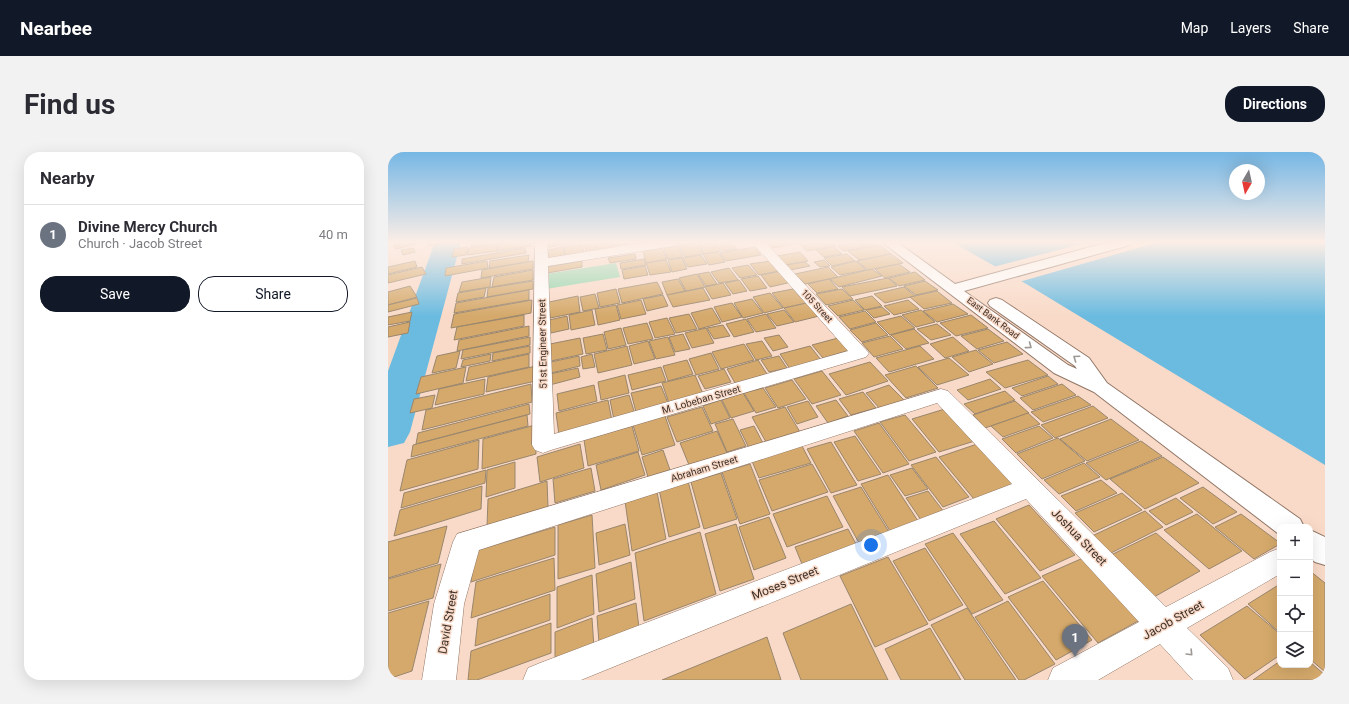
<!DOCTYPE html>
<meta charset="utf-8">
<style>
:root{--surface:#fff;--page:#f2f2f3;--text:#2b2b33;--muted:#7c7c81;--line:#e1e1e2;--accent:#111827}
body{margin:0;font-family:Roboto,sans-serif;background:var(--page);color:var(--text)}
.controls{position:absolute;right:12px;bottom:12px;display:grid;overflow:hidden;border-radius:8px;box-shadow:0 4px 16px #0002}
.controls button{width:36px;height:36px;display:grid;place-items:center;padding:0;border:0;border-bottom:1px solid var(--line);background:var(--surface);color:var(--text);font:20px sans-serif}
.compass{position:absolute;left:841px;top:12px;width:36px;height:36px;border-radius:50%;background:var(--surface);box-shadow:0 4px 16px #0002;rotate:189deg}
.you{position:absolute;left:483px;top:393px;width:14px;height:14px;margin:-10px;border:3px solid #fff;border-radius:50%;background:#1a73e8;box-shadow:0 0 0 6px #1a73e833}
.badge{display:grid;place-items:center;width:26px;height:26px;border-radius:50%;background:var(--accent);color:#fff;font-size:13px;font-weight:700}
.pin{position:absolute;translate:-50% -33px;filter:drop-shadow(0 1px 2px #0008)}
.pin::after{content:'';position:absolute;top:21px;width:14px;height:12px;background:inherit;clip-path:polygon(0 0,100% 0,50% 100%)}
.list{margin:0;padding:0;list-style:none}
h2{display:flex;justify-content:space-between;align-items:center;height:52px;margin:0;padding:0 16px;font-size:17px}
h2 small{font-size:13px;font-weight:400;color:var(--muted)}
.list li{display:grid;grid-template-columns:26px 1fr auto;gap:12px;align-items:center;box-sizing:border-box;height:60px;padding:0 16px;border-top:1px solid var(--line)}
.list b{display:block;font-size:15px;white-space:nowrap}
.list p{margin:0;font-size:13px;white-space:nowrap;color:var(--muted)}
.list em{font-size:13px;font-style:normal;color:var(--muted)}
.actions{display:flex;gap:8px;padding:12px 16px}
.actions a{flex:1;padding:9px 0;border:1px solid var(--accent);border-radius:16px;text-align:center;font-size:14px;color:var(--accent)}
.actions .main{background:var(--accent);color:#fff}
.icon{flex:none;width:22px;height:22px;fill:none;stroke:currentColor;stroke-width:2;stroke-linecap:round;stroke-linejoin:round}
.map{position:relative;flex:none;width:937px;height:528px;overflow:hidden;border-radius:16px}
header{display:flex;align-items:center;gap:24px;box-sizing:border-box;height:56px;padding:0 20px;background:var(--accent);color:#fff}
header strong{font-size:19px}
nav{display:flex;gap:22px;margin-inline-start:auto;font-size:14px}
.intro{display:flex;align-items:center;justify-content:space-between;box-sizing:border-box;height:96px;padding:0 24px}
h1{margin:0;font-size:28px}
.button{padding:10px 18px;border-radius:16px;background:var(--accent);color:#fff;font-size:14px;font-weight:700}
main{display:flex;gap:24px;padding:0 24px}
aside{flex:1;background:var(--surface);border-radius:16px;box-shadow:0 4px 16px #0002}
.map>svg:first-child{display:block}
</style>
<header>
<strong>Nearbee</strong>
<nav><a>Map</a><a>Layers</a><a>Share</a></nav>
</header>
<div class="intro"><h1>Find us</h1><a class="button">Directions</a></div>
<main>
<aside>
<h2>Nearby<small></small></h2>
<ul class="list">
<li><span class="badge" style="background:#6b7280">1</span><div><b>Divine Mercy Church</b><p>Church · Jacob Street</p></div><em>40 m</em></li>
</ul>
<div class="actions"><a class="main">Save</a><a>Share</a></div>
</aside>
<div class="map">
<svg width="937" height="528" viewBox="0 0 937 528">
<rect width="100%" height="100%" fill="#f9dac8"/>
<path fill="#93d6ad" d="M 228,111 L 232,125 L 158,137 L 158,122 Z"/>
<path fill="#6bbbe0" d="M 564,90 L 937,90 L 937,313 L 640,133 Z"/>
<path fill="#f9dac8" d="M 701,90 L 771,90 L 631,130 L 605,115 Z"/>
<g fill="none" stroke-linecap="round" stroke-linejoin="round">
<path fill="#6bbbe0" fill-rule="evenodd" d="M 47,90 L 73,90 L 22,280 L 16,291 L 0,295 L 0,219 Z"/>
</g>
<g fill="#d5a96b" stroke="#99866d">
<path d="M 18,90 L 36,90 L 8,97 L 5,93 Z"/>
<path d="M 42,90 L 53,90 L 53,91 L 40,94 L 38,91 Z"/>
<path d="M 89,90 L 116,90 L 83,95 L 84,91 Z"/>
<path d="M 121,90 L 144,90 L 144,94 L 109,99 L 110,92 Z"/>
<path d="M 157,90 L 186,90 L 186,91 L 155,96 Z"/>
<path d="M 208,90 L 223,90 L 224,96 L 209,98 Z"/>
<path d="M 224,90 L 238,90 L 239,92 L 225,94 Z"/>
<path d="M 310,90 L 327,90 L 333,99 L 316,102 Z"/>
<path d="M 330,90 L 344,90 L 349,97 L 335,99 Z"/>
<path d="M 379,90 L 403,90 L 405,92 L 385,96 Z"/>
<path d="M 415,90 L 443,90 L 448,94 L 419,99 L 410,91 Z"/>
<path d="M 468,90 L 475,96 L 456,99 L 449,94 Z"/>
<path d="M 469,90 L 486,90 L 490,93 L 476,96 Z"/>
<path d="M 206,91 L 210,100 L 199,102 L 196,93 Z"/>
<path d="M 309,91 L 315,102 L 297,105 L 291,93 Z"/>
<path d="M 109,92 L 109,99 L 79,103 L 81,96 Z"/>
<path d="M 194,92 L 196,101 L 177,105 L 176,95 Z"/>
<path d="M 492,93 L 503,102 L 471,108 L 460,99 Z"/>
<path d="M 290,94 L 295,105 L 280,107 L 276,96 Z"/>
<path d="M 80,95 L 78,103 L 64,105 L 66,97 Z"/>
<path d="M 175,95 L 177,103 L 161,106 L 160,98 Z"/>
<path d="M 367,95 L 373,103 L 338,109 L 332,101 Z"/>
<path d="M 446,95 L 454,102 L 436,105 L 428,98 Z"/>
<path d="M 25,96 L 27,100 L 15,103 L 13,98 Z"/>
<path d="M 137,96 L 138,101 L 74,112 L 74,107 Z"/>
<path d="M 274,96 L 279,107 L 258,111 L 255,99 Z"/>
<path d="M 330,100 L 337,110 L 321,113 L 315,102 Z"/>
<path d="M 412,100 L 420,109 L 397,113 L 389,104 Z"/>
<path d="M 247,102 L 248,107 L 222,111 L 220,106 Z"/>
<path d="M 459,102 L 467,109 L 444,114 L 436,106 Z"/>
<path d="M 503,102 L 515,111 L 480,118 L 469,109 Z"/>
<path d="M 141,103 L 140,110 L 101,116 L 102,109 Z"/>
<path d="M 313,103 L 319,112 L 300,115 L 295,106 Z"/>
<path d="M 294,106 L 299,117 L 284,120 L 280,108 Z"/>
<path d="M 256,107 L 258,113 L 233,117 L 232,111 Z"/>
<path d="M 278,108 L 283,120 L 262,123 L 258,111 Z"/>
<path d="M 436,108 L 442,114 L 432,115 L 426,110 Z"/>
<path d="M 27,109 L 29,115 L 0,122 L 0,115 Z"/>
<path d="M 99,109 L 100,116 L 57,124 L 58,116 Z"/>
<path d="M 145,109 L 145,117 L 93,126 L 94,118 Z"/>
<path d="M 194,109 L 194,115 L 159,121 L 159,115 Z"/>
<path d="M 382,109 L 391,119 L 371,123 L 362,112 Z"/>
<path d="M 468,109 L 478,118 L 452,123 L 443,115 Z"/>
<path d="M 417,110 L 422,114 L 402,118 L 398,113 Z"/>
<path d="M 511,112 L 522,120 L 497,126 L 487,117 Z"/>
<path d="M 360,113 L 369,123 L 352,126 L 344,116 Z"/>
<path d="M 257,114 L 260,123 L 236,127 L 234,118 Z"/>
<path d="M 34,115 L 38,122 L 0,131 L 0,123 Z"/>
<path d="M 440,115 L 450,125 L 417,132 L 407,122 Z"/>
<path d="M 341,116 L 350,128 L 331,131 L 323,120 Z"/>
<path d="M 484,117 L 494,124 L 451,135 L 442,127 Z"/>
<path d="M 145,118 L 145,128 L 104,135 L 106,125 Z"/>
<path d="M 394,119 L 404,130 L 382,135 L 373,123 Z"/>
<path d="M 321,120 L 329,132 L 318,134 L 310,122 Z"/>
<path d="M 527,120 L 537,128 L 511,134 L 501,126 Z"/>
<path d="M 309,122 L 317,135 L 298,139 L 291,126 Z"/>
<path d="M 370,124 L 379,136 L 362,139 L 353,127 Z"/>
<path d="M 103,125 L 102,135 L 71,140 L 74,130 Z"/>
<path d="M 500,126 L 509,134 L 462,144 L 454,135 Z"/>
<path d="M 290,127 L 297,139 L 279,143 L 274,130 Z"/>
<path d="M 441,127 L 450,137 L 429,141 L 420,132 Z"/>
<path d="M 351,128 L 359,139 L 345,142 L 337,131 Z"/>
<path d="M 145,129 L 145,137 L 99,145 L 100,136 Z"/>
<path d="M 537,129 L 550,138 L 528,143 L 516,134 Z"/>
<path d="M 269,130 L 275,142 L 234,151 L 230,137 Z"/>
<path d="M 335,131 L 343,143 L 324,147 L 317,135 Z"/>
<path d="M 22,134 L 29,145 L 0,153 L 0,140 Z"/>
<path d="M 516,135 L 527,144 L 497,151 L 486,142 Z"/>
<path d="M 98,136 L 96,145 L 68,150 L 70,141 Z"/>
<path d="M 315,136 L 322,148 L 285,155 L 279,143 Z"/>
<path d="M 228,137 L 232,151 L 212,155 L 209,141 Z"/>
<path d="M 405,137 L 418,151 L 396,156 L 384,141 Z"/>
<path d="M 454,137 L 465,147 L 438,153 L 428,142 Z"/>
<path d="M 141,138 L 141,148 L 66,161 L 68,151 Z"/>
<path d="M 549,139 L 564,151 L 536,157 L 522,145 Z"/>
<path d="M 382,141 L 395,156 L 376,161 L 365,145 Z"/>
<path d="M 207,142 L 211,156 L 195,159 L 192,145 Z"/>
<path d="M 275,143 L 280,154 L 259,159 L 255,147 Z"/>
<path d="M 190,144 L 192,160 L 162,166 L 161,150 Z"/>
<path d="M 484,144 L 494,154 L 477,158 L 467,148 Z"/>
<path d="M 29,146 L 31,152 L 0,160 L 0,153 Z"/>
<path d="M 364,147 L 375,161 L 355,166 L 346,151 Z"/>
<path d="M 144,148 L 143,161 L 63,176 L 66,162 Z"/>
<path d="M 253,148 L 258,162 L 233,167 L 229,153 Z"/>
<path d="M 465,148 L 476,158 L 450,164 L 440,154 Z"/>
<path d="M 520,148 L 531,157 L 506,163 L 496,154 Z"/>
<path d="M 344,151 L 354,165 L 334,170 L 326,155 Z"/>
<path d="M 419,151 L 431,164 L 407,170 L 396,156 Z"/>
<path d="M 565,152 L 580,162 L 549,170 L 535,159 Z"/>
<path d="M 228,153 L 232,168 L 210,173 L 207,157 Z"/>
<path d="M 494,155 L 502,162 L 486,166 L 478,158 Z"/>
<path d="M 324,156 L 333,171 L 311,177 L 303,161 Z"/>
<path d="M 204,158 L 207,173 L 183,178 L 181,163 Z"/>
<path d="M 396,158 L 406,170 L 389,174 L 379,162 Z"/>
<path d="M 533,158 L 547,170 L 528,175 L 514,163 Z"/>
<path d="M 477,159 L 488,170 L 462,177 L 451,165 Z"/>
<path d="M 24,160 L 22,169 L 0,173 L 0,165 Z"/>
<path d="M 301,162 L 309,177 L 288,181 L 281,166 Z"/>
<path d="M 378,162 L 388,176 L 368,180 L 359,167 Z"/>
<path d="M 136,163 L 136,174 L 66,188 L 69,175 Z"/>
<path d="M 583,163 L 600,176 L 568,184 L 552,171 Z"/>
<path d="M 179,164 L 181,177 L 163,181 L 161,168 Z"/>
<path d="M 513,164 L 527,176 L 502,183 L 489,170 Z"/>
<path d="M 279,166 L 287,182 L 267,186 L 261,170 Z"/>
<path d="M 358,167 L 366,180 L 346,185 L 338,172 Z"/>
<path d="M 22,170 L 20,181 L 0,185 L 0,175 Z"/>
<path d="M 259,171 L 265,187 L 240,192 L 235,176 Z"/>
<path d="M 488,171 L 500,183 L 474,190 L 462,178 Z"/>
<path d="M 549,172 L 563,183 L 543,188 L 529,177 Z"/>
<path d="M 335,173 L 342,184 L 326,187 L 319,176 Z"/>
<path d="M 141,174 L 141,184 L 69,199 L 71,188 Z"/>
<path d="M 233,176 L 238,193 L 220,197 L 216,180 Z"/>
<path d="M 318,176 L 326,191 L 304,196 L 297,181 Z"/>
<path d="M 526,177 L 541,191 L 518,197 L 503,183 Z"/>
<path d="M 600,177 L 616,189 L 589,197 L 573,184 Z"/>
<path d="M 215,182 L 219,198 L 198,202 L 195,186 Z"/>
<path d="M 295,182 L 302,197 L 287,200 L 281,185 Z"/>
<path d="M 391,183 L 400,195 L 385,199 L 376,186 Z"/>
<path d="M 502,184 L 515,197 L 486,205 L 474,191 Z"/>
<path d="M 142,185 L 142,193 L 73,207 L 75,198 Z"/>
<path d="M 280,185 L 287,203 L 268,207 L 261,189 Z"/>
<path d="M 565,185 L 581,199 L 557,206 L 542,192 Z"/>
<path d="M 192,186 L 195,202 L 163,209 L 162,192 Z"/>
<path d="M 450,186 L 462,198 L 435,206 L 424,193 Z"/>
<path d="M 260,189 L 267,207 L 246,212 L 241,194 Z"/>
<path d="M 374,189 L 384,204 L 368,208 L 358,192 Z"/>
<path d="M 619,190 L 635,202 L 606,211 L 590,198 Z"/>
<path d="M 356,192 L 366,208 L 333,217 L 324,200 Z"/>
<path d="M 142,194 L 142,201 L 104,209 L 105,201 Z"/>
<path d="M 239,194 L 244,213 L 210,221 L 206,202 Z"/>
<path d="M 422,194 L 433,208 L 402,217 L 392,202 Z"/>
<path d="M 532,194 L 546,207 L 501,220 L 488,206 Z"/>
<path d="M 588,198 L 605,212 L 581,220 L 564,205 Z"/>
<path d="M 72,199 L 68,216 L 44,221 L 49,204 Z"/>
<path d="M 323,201 L 331,217 L 308,223 L 301,207 Z"/>
<path d="M 103,202 L 102,209 L 73,215 L 75,208 Z"/>
<path d="M 141,202 L 141,215 L 78,229 L 81,215 Z"/>
<path d="M 204,202 L 207,215 L 195,217 L 193,205 Z"/>
<path d="M 191,204 L 192,214 L 159,222 L 158,211 Z"/>
<path d="M 391,204 L 399,216 L 381,220 L 373,208 Z"/>
<path d="M 561,206 L 581,223 L 549,233 L 530,215 Z"/>
<path d="M 299,208 L 305,222 L 280,229 L 275,214 Z"/>
<path d="M 370,208 L 379,222 L 347,231 L 339,217 Z"/>
<path d="M 640,208 L 660,223 L 617,236 L 598,220 Z"/>
<path d="M 482,210 L 500,229 L 458,243 L 441,222 Z"/>
<path d="M 148,214 L 148,229 L 98,240 L 100,225 Z"/>
<path d="M 528,214 L 550,236 L 518,246 L 497,223 Z"/>
<path d="M 78,215 L 75,231 L 28,242 L 33,225 Z"/>
<path d="M 273,215 L 278,229 L 244,238 L 240,223 Z"/>
<path d="M 190,216 L 192,225 L 158,234 L 157,223 Z"/>
<path d="M 336,217 L 343,230 L 317,237 L 310,224 Z"/>
<path d="M 434,219 L 453,243 L 424,252 L 406,227 Z"/>
<path d="M 237,223 L 241,241 L 213,248 L 210,230 Z"/>
<path d="M 307,223 L 315,242 L 281,251 L 274,231 Z"/>
<path d="M 660,224 L 670,232 L 634,244 L 624,236 Z"/>
<path d="M 97,227 L 96,242 L 47,253 L 51,237 Z"/>
<path d="M 602,227 L 613,237 L 580,248 L 569,238 Z"/>
<path d="M 404,228 L 418,247 L 390,256 L 377,236 Z"/>
<path d="M 143,232 L 144,250 L 34,278 L 38,258 Z"/>
<path d="M 674,232 L 688,243 L 645,258 L 632,246 Z"/>
<path d="M 206,233 L 209,249 L 171,259 L 169,242 Z"/>
<path d="M 501,233 L 517,249 L 492,257 L 478,241 Z"/>
<path d="M 273,234 L 280,251 L 248,260 L 243,241 Z"/>
<path d="M 375,236 L 388,255 L 368,261 L 356,241 Z"/>
<path d="M 617,239 L 627,248 L 587,262 L 576,252 Z"/>
<path d="M 475,240 L 488,256 L 463,263 L 451,247 Z"/>
<path d="M 355,241 L 366,259 L 343,266 L 334,248 Z"/>
<path d="M 47,243 L 44,256 L 22,261 L 26,247 Z"/>
<path d="M 241,243 L 247,262 L 226,268 L 222,248 Z"/>
<path d="M 690,244 L 703,253 L 655,270 L 643,260 Z"/>
<path d="M 220,248 L 224,269 L 171,283 L 168,261 Z"/>
<path d="M 333,248 L 342,266 L 323,272 L 315,254 Z"/>
<path d="M 448,248 L 460,264 L 440,271 L 428,254 Z"/>
<path d="M 420,249 L 430,265 L 409,272 L 399,255 Z"/>
<path d="M 627,249 L 641,261 L 597,276 L 585,263 Z"/>
<path d="M 141,252 L 142,262 L 28,292 L 30,281 Z"/>
<path d="M 705,254 L 720,266 L 667,286 L 653,273 Z"/>
<path d="M 314,255 L 325,279 L 289,290 L 279,265 Z"/>
<path d="M 397,255 L 412,280 L 378,290 L 364,265 Z"/>
<path d="M 560,256 L 590,288 L 551,300 L 524,267 Z"/>
<path d="M 640,261 L 652,272 L 615,285 L 603,274 Z"/>
<path d="M 139,263 L 140,274 L 23,305 L 25,293 Z"/>
<path d="M 517,263 L 548,300 L 521,309 L 492,270 Z"/>
<path d="M 277,264 L 287,293 L 254,303 L 245,273 Z"/>
<path d="M 345,267 L 358,294 L 339,300 L 327,272 Z"/>
<path d="M 723,267 L 751,288 L 699,309 L 672,287 Z"/>
<path d="M 491,271 L 521,312 L 495,321 L 466,279 Z"/>
<path d="M 147,273 L 148,302 L 94,317 L 95,287 Z"/>
<path d="M 244,274 L 251,299 L 200,314 L 196,288 Z"/>
<path d="M 366,274 L 376,293 L 362,298 L 352,278 Z"/>
<path d="M 651,274 L 665,286 L 628,301 L 614,287 Z"/>
<path d="M 329,279 L 339,301 L 301,313 L 292,291 Z"/>
<path d="M 467,284 L 493,322 L 470,329 L 446,290 Z"/>
<path d="M 670,286 L 697,309 L 654,327 L 629,302 Z"/>
<path d="M 91,288 L 90,317 L 12,339 L 19,308 Z"/>
<path d="M 753,289 L 774,304 L 718,328 L 698,311 Z"/>
<path d="M 443,290 L 469,333 L 443,341 L 419,297 Z"/>
<path d="M 592,291 L 629,332 L 586,347 L 551,305 Z"/>
<path d="M 192,292 L 196,316 L 152,330 L 149,305 Z"/>
<path d="M 414,294 L 423,311 L 371,326 L 364,309 Z"/>
<path d="M 275,298 L 282,318 L 260,325 L 254,305 Z"/>
<path d="M 250,300 L 257,323 L 213,338 L 208,313 Z"/>
<path d="M 548,305 L 581,345 L 555,355 L 523,313 Z"/>
<path d="M 775,305 L 811,331 L 757,357 L 722,327 Z"/>
<path d="M 127,310 L 127,336 L 98,345 L 99,318 Z"/>
<path d="M 696,311 L 712,325 L 671,342 L 656,328 Z"/>
<path d="M 362,312 L 382,362 L 352,372 L 334,320 Z"/>
<path d="M 424,312 L 440,340 L 384,359 L 371,328 Z"/>
<path d="M 203,316 L 207,339 L 167,351 L 165,327 Z"/>
<path d="M 524,316 L 540,337 L 517,344 L 502,323 Z"/>
<path d="M 98,318 L 97,331 L 13,356 L 16,341 Z"/>
<path d="M 333,321 L 349,367 L 316,377 L 303,330 Z"/>
<path d="M 500,323 L 530,369 L 502,379 L 473,332 Z"/>
<path d="M 713,328 L 729,341 L 688,359 L 673,344 Z"/>
<path d="M 159,329 L 160,355 L 99,375 L 100,347 Z"/>
<path d="M 300,329 L 312,375 L 281,385 L 271,337 Z"/>
<path d="M 94,334 L 93,357 L 6,384 L 12,358 Z"/>
<path d="M 473,335 L 501,380 L 471,391 L 445,344 Z"/>
<path d="M 815,335 L 849,360 L 825,372 L 792,346 Z"/>
<path d="M 540,339 L 556,360 L 533,368 L 518,346 Z"/>
<path d="M 269,340 L 278,387 L 244,399 L 237,349 Z"/>
<path d="M 734,341 L 754,358 L 706,380 L 687,361 Z"/>
<path d="M 439,344 L 455,375 L 399,395 L 385,362 Z"/>
<path d="M 788,346 L 805,360 L 778,373 L 761,359 Z"/>
<path d="M 641,353 L 687,403 L 652,419 L 608,367 Z"/>
<path d="M 757,359 L 775,375 L 721,402 L 704,384 Z"/>
<path d="M 809,362 L 854,399 L 821,417 L 776,378 Z"/>
<path d="M 853,362 L 892,391 L 892,392 L 866,407 L 827,375 Z"/>
<path d="M 204,363 L 207,416 L 170,427 L 170,373 Z"/>
<path d="M 381,365 L 398,406 L 366,418 L 351,375 Z"/>
<path d="M 606,369 L 653,426 L 617,442 L 572,382 Z"/>
<path d="M 237,372 L 242,403 L 211,413 L 208,381 Z"/>
<path d="M 348,372 L 366,427 L 332,439 L 317,382 Z"/>
<path d="M 59,374 L 50,411 L 0,426 L 0,390 Z"/>
<path d="M 167,375 L 167,403 L 83,430 L 87,399 Z"/>
<path d="M 460,377 L 468,392 L 414,412 L 407,395 Z"/>
<path d="M 312,380 L 328,442 L 256,469 L 247,401 Z"/>
<path d="M 565,381 L 615,448 L 584,462 L 537,392 Z"/>
<path d="M 768,381 L 812,419 L 766,445 L 723,403 Z"/>
<path d="M 537,396 L 575,453 L 541,469 L 505,409 Z"/>
<path d="M 500,405 L 540,472 L 487,495 L 452,424 Z"/>
<path d="M 166,406 L 167,438 L 83,466 L 88,430 Z"/>
<path d="M 695,406 L 752,468 L 710,491 L 654,424 Z"/>
<path d="M 243,410 L 247,447 L 211,460 L 208,422 Z"/>
<path d="M 53,412 L 45,446 L 0,459 L 0,427 Z"/>
<path d="M 922,419 L 937,431 L 937,520 L 922,507 Z"/>
<path d="M 204,423 L 206,462 L 169,476 L 169,435 Z"/>
<path d="M 655,429 L 704,488 L 668,508 L 620,445 Z"/>
<path d="M 892,432 L 892,481 L 860,452 Z"/>
<path d="M 162,442 L 162,468 L 87,494 L 90,467 Z"/>
<path d="M 41,449 L 24,519 L 0,527 L 0,461 Z"/>
<path d="M 620,449 L 667,512 L 636,528 L 631,528 L 587,465 Z"/>
<path d="M 248,451 L 251,476 L 211,491 L 209,464 Z"/>
<path d="M 463,452 L 500,528 L 413,528 L 395,481 Z"/>
<path d="M 859,454 L 892,482 L 892,503 L 857,527 L 812,483 Z"/>
<path d="M 579,456 L 628,528 L 577,528 L 543,473 Z"/>
<path d="M 204,466 L 206,496 L 167,510 L 167,480 Z"/>
<path d="M 163,471 L 163,501 L 89,528 L 80,528 L 83,499 Z"/>
<path d="M 542,476 L 573,528 L 513,528 L 497,497 Z"/>
<path d="M 379,485 L 393,528 L 274,528 Z"/>
<path d="M 892,509 L 892,513 L 922,513 L 922,510 L 937,523 L 937,528 L 865,528 Z"/>
</g>
<g fill="none" stroke-linecap="round" stroke-linejoin="round">
<defs>
<g id="minor">
<path d="M 147,90 L 159,90 L 160,106 L 259,90 L 291,90 L 289,93 L 285,94 L 160,114 L 166,282 L 460,199 L 364,90 L 377,90 L 481,201 L 478,205 L 163,298 L 155,301 L 147,298 L 144,293 Z"/>
<path d="M 553,237 L 560,239 L 778,455 L 882,400 L 892,396 L 892,422 L 799,476 L 840,516 L 845,528 L 805,528 L 772,492 L 710,528 L 660,528 L 665,516 L 751,470 L 638,347 L 193,528 L 135,528 L 140,516 L 152,511 L 624,332 L 549,251 L 91,398 L 76,452 L 68,528 L 34,528 L 46,452 L 65,390 L 69,382 Z"/>
</g>
<g id="secondary">
<path d="M 494,90 L 509,90 L 567,132 L 721,90 L 743,90 L 742,93 L 576,139 L 680,213 L 689,217 L 687,214 L 602,154 L 600,151 L 602,148 L 608,146 L 614,148 L 701,206 L 719,231 L 912,367 L 916,375 L 892,375 L 892,383 L 706,240 L 666,221 Z"/>
<path d="M 922,378 L 937,385 L 937,413 L 927,410 L 922,406 Z"/>
</g>
</defs>
<use href="#minor" stroke="#917666" stroke-width="1"/>
<use href="#secondary" stroke="#917666" stroke-width="2"/>
<use href="#minor" fill="#fff" fill-rule="evenodd"/>
<use href="#secondary" fill="#fff" fill-rule="evenodd"/>
</g>
<defs><path id="oneway-chevron" d="M-2-3.5L2.5 0L-2 3.5" fill="none" stroke-width="1.6" stroke-linecap="round" stroke-linejoin="round"/></defs>
<g stroke="#9e9894">
<use href="#oneway-chevron" transform="translate(641 194) rotate(37)"/>
<use href="#oneway-chevron" transform="translate(688 206) rotate(-145)"/>
<use href="#oneway-chevron" transform="translate(802 501) rotate(46)"/>
</g>
<linearGradient id="sky" x2="0" y2="1"><stop stop-color="#76b7e5"/><stop offset="0.55" stop-color="#fceee6"/><stop offset="1" stop-color="#fceee6" stop-opacity="0"/></linearGradient>
<rect width="937" height="164" fill="url(#sky)"/>
<g text-anchor="middle" stroke-width="3" stroke-linejoin="round" paint-order="stroke">
<g font-size="9" fill="#3d312a" stroke="#f9dac8">
<text transform="translate(429 154) rotate(47)" y="3">105 Street</text>
<text transform="translate(605 166) rotate(37)" y="3">East Bank Road</text>
</g>
<g font-size="10" fill="#3d312a" stroke="#f9dac8">
<text transform="translate(154 192) rotate(-91)" y="4">51st Engineer Street</text>
<text transform="translate(313 247) rotate(-16)" y="4">M. Lobeban Street</text>
<text transform="translate(316 316) rotate(-17)" y="4">Abraham Street</text>
</g>
<g font-size="12" fill="#3d312a" stroke="#f9dac8">
<text transform="translate(691 385) rotate(46)" y="4">Joshua Street</text>
<text transform="translate(397 431) rotate(-22)" y="4">Moses Street</text>
<text transform="translate(785 468) rotate(-29)" y="4">Jacob Street</text>
<text transform="translate(60 470) rotate(-80)" y="4">David Street</text>
</g>
</g>
</svg>
<div class="controls">
<button>+</button>
<button>−</button>
<button><svg class="icon" aria-label="locate" viewBox="0 0 24 24"><circle cx="12" cy="12" r="6"/><path d="M12 2v4M12 18v4M2 12h4M18 12h4"/></svg></button>
<button><svg class="icon" aria-label="layers" viewBox="0 0 24 24"><path d="M12 4l9 5-9 5-9-5zM3 14l9 5 9-5"/></svg></button>
</div>
<svg class="compass" viewBox="-18 -18 36 36"><path d="M0-13l5 13h-10z" fill="#e53935"/><path d="M0 13l5-13h-10z" fill="#7c7c81"/></svg>
<div class="you"></div>
<div class="pin badge" style="left:687px;top:505px;background:#6b7280">1</div>
</div>
</main>
